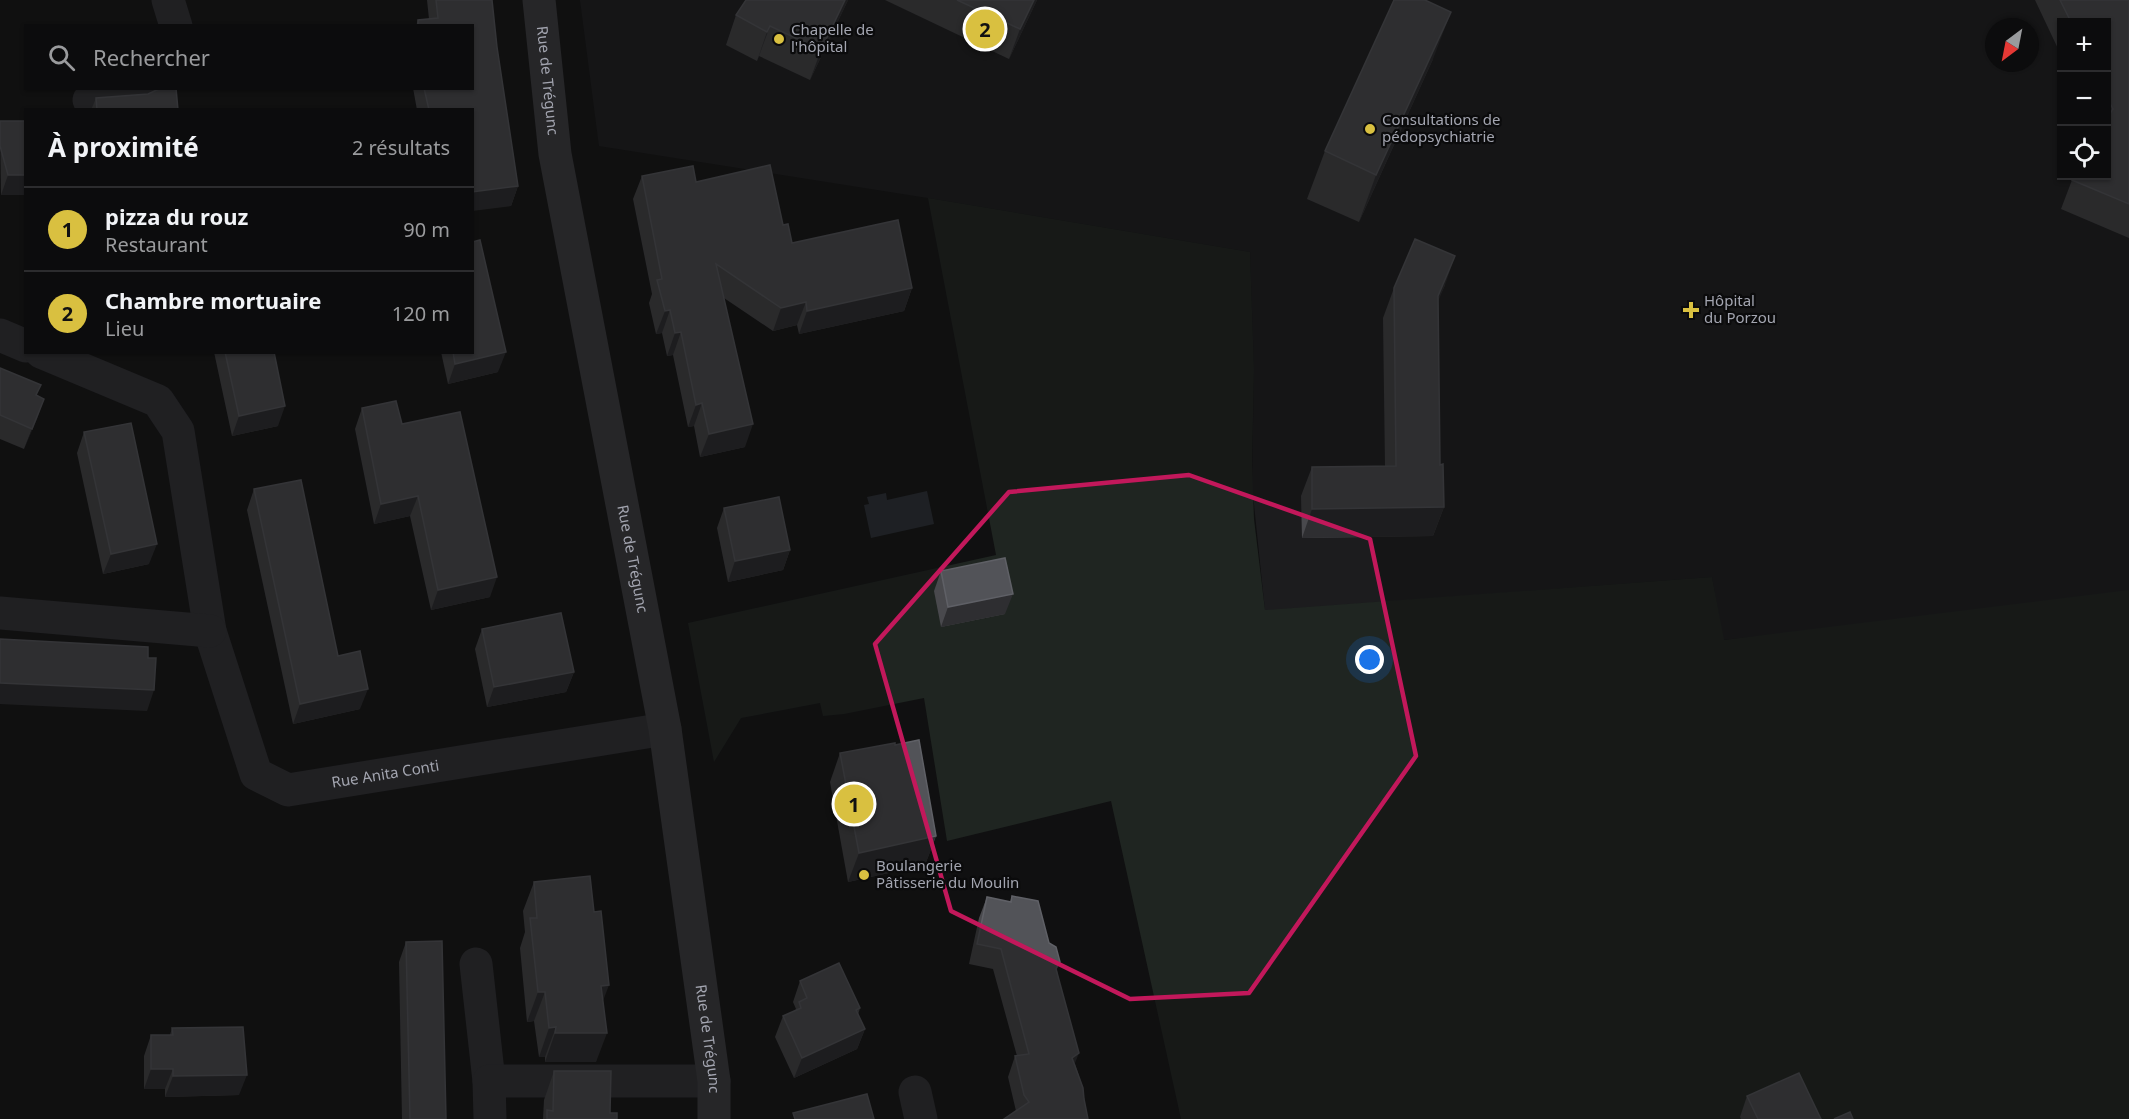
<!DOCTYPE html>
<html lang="fr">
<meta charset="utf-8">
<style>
:root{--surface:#0c0c0d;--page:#151516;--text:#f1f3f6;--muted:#9a9b9d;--line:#2c2c2e;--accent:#d9c040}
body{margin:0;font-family:"Noto Sans",sans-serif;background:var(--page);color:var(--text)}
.controls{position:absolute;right:18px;top:18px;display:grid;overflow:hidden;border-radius:0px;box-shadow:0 2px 4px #0004}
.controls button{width:54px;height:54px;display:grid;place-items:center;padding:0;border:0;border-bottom:2px solid var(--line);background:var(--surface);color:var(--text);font:30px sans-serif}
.compass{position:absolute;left:1985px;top:18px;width:54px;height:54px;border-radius:50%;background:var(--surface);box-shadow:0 2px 4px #0004;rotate:212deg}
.you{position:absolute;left:1370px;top:660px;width:21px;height:21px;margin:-15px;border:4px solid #fff;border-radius:50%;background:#1a73e8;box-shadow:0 0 0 9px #1a73e833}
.badge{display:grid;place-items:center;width:39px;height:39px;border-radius:50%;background:var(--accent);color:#111;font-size:20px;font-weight:700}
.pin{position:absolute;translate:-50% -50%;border:3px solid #fff;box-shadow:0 2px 6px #0006}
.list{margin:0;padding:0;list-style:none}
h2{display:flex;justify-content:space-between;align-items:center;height:78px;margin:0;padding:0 24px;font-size:26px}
h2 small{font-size:20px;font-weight:400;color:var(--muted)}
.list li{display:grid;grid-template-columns:39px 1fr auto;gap:18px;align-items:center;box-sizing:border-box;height:84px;padding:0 24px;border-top:2px solid var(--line)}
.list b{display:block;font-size:22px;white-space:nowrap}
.list p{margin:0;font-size:20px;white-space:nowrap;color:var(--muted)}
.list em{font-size:20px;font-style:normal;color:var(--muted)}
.icon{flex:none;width:33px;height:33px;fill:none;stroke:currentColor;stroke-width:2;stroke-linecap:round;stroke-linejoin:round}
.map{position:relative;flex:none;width:2129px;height:1119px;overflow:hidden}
.search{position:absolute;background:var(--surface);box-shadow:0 2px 4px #0004;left:24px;top:24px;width:450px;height:66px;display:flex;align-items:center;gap:15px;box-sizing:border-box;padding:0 21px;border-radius:0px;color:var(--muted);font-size:22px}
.panel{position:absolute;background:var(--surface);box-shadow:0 2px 4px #0004;left:24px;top:108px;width:450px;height:246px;border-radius:0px}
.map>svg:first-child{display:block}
</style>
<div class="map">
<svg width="2129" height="1119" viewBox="0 0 2129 1119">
<rect width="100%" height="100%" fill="#101011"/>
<path fill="#1c1c1e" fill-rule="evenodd" d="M 580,0 L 2129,0 L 2129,596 L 1723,640 L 1712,577 L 1265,611 L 1252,485 L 1254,369 L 1250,252 L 928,198 L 599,146 ZM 2062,22 L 2106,22 L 2106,176 L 2062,176 ZM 1994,27 L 2030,27 L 2030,63 L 1994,63 Z"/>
<path fill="#1f2521" d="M 928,198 L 1250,252 L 1254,369 L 1252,465 L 1254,519 L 1265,610 L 1712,577 L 1724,640 L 2129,590 L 2129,1119 L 1181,1119 L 1111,801 L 947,841 L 924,698 L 844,714 L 823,716 L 820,703 L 741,718 L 714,762 L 688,623 L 996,555 Z"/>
<path fill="#2f343c" d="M 927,491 L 934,524 L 871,538 L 864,505 L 869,504 L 867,497 L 886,493 L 887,500 Z"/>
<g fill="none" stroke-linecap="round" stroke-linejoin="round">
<g stroke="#333338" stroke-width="33">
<path d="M 168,0 L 176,26"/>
<path d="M 89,100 L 139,96 L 154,88"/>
<path d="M 0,335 L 26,346"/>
<path id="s1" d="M 41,352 L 158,401 L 178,431 L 210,631 L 256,774 L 288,790 L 665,729"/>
<path d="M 0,613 L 210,631"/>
<path d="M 476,964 L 489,1081"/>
<path d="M 915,1092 L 921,1119"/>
<path d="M 490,1119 L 489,1081 L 714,1081"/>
</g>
<path stroke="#404045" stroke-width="33" id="s2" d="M 539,0 L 555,154 L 665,729 L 714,1081 L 714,1119"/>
</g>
<g fill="#49494d">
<path d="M 427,0 L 492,0 L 497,47 L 518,186 L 511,206 L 472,110 L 417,110 L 413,88 L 472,88 L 472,26 L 416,26 L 418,20 L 429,19 Z"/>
<path d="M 848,0 L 810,80 L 759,56 L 757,61 L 726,45 L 736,15 Z"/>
<path d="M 885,0 L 1037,0 L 1009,59 Z"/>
<path d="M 2035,0 L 2129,0 L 2129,238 L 2061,209 L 2072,180 L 2106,176 L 2106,22 L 2061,22 L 2061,55 Z"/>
<path d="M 1433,59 L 1359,222 L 1307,199 L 1325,151 Z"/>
<path d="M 96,98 L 178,110 L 91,110 Z"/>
<path d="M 0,121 L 26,195 L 1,195 Z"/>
<path d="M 642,176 L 696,182 L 783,225 L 792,243 L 912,288 L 904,311 L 799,334 L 797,325 L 773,331 L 724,298 L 745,447 L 700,457 L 694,426 L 688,427 L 673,355 L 667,356 L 662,333 L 656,334 L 649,303 L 652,294 L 633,199 Z"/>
<path d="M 1445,285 L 1438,300 L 1440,465 L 1444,507 L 1433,536 L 1302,538 L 1301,496 L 1312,467 L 1385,466 L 1383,318 L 1394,288 Z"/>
<path d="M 214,352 L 274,352 L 278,426 L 232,436 Z"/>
<path d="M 441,352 L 472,352 L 498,372 L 448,384 Z"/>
<path d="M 0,368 L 37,396 L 44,399 L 24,449 L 0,439 Z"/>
<path d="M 362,408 L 402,424 L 490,597 L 431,610 L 410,516 L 374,524 L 355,429 Z"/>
<path d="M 84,432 L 149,564 L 103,574 L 77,453 Z"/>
<path d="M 254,489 L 338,656 L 360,709 L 293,724 L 247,510 Z"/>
<path d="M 724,508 L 790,550 L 783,570 L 728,582 L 717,528 Z"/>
<path d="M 941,571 L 1005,614 L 941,627 L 934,591 Z"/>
<path d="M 482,629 L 574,672 L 566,692 L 487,707 L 475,649 Z"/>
<path d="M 840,753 L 936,836 L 925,865 L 848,882 L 830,782 Z"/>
<path d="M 534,882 L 603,1001 L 596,1062 L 545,1062 L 545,1057 L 539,1057 L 534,1021 L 527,1022 L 520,948 L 525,932 L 523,911 Z"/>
<path d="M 1012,896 L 1049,943 L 1057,970 L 1075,1064 L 1083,1088 L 1016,1111 L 1008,1077 L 1015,1056 L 1017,1056 L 993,969 L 969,964 L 979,918 L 987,897 L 1010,902 Z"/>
<path d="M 406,942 L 446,1119 L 402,1119 L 399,962 Z"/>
<path d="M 800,981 L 860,1008 L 858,1015 L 865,1029 L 857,1049 L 794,1078 L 775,1037 L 783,1016 L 795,1011 L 796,1009 L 793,1002 Z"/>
<path d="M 172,1028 L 239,1095 L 165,1097 L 165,1089 L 144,1089 L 144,1056 L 151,1035 L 170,1035 Z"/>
<path d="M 554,1071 L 610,1113 L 617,1119 L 543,1119 L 544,1100 Z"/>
<path d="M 1747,1096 L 1821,1119 L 1741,1119 L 1740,1117 Z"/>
</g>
<g fill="#2e2e31">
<path d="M 845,0 L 848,0 L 810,80 L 821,50 Z"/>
<path d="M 1034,0 L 1037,0 L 1009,59 L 1020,29 Z"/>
<path d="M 1451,12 L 1433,59 L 1359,222 L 1376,175 Z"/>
<path d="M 770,26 L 759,56 L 757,61 L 767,32 Z"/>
<path d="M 8,175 L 26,175 L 26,195 L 1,195 Z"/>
<path d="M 518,186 L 511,206 L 472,211 L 472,192 Z"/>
<path d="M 1455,256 L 1445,285 L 1428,325 L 1438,296 Z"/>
<path d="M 912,288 L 904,311 L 799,334 L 807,311 Z"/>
<path d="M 806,302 L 797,325 L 773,331 L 781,308 Z"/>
<path d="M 670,310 L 662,333 L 656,334 L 665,311 Z"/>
<path d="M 681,332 L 673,355 L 667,356 L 675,333 Z"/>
<path d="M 506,352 L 498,372 L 448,384 L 455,364 Z"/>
<path d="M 44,399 L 37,419 L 24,449 Z"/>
<path d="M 702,403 L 694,426 L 688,427 L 696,405 Z"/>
<path d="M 285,406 L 278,426 L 232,436 L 239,416 Z"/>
<path d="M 753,424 L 745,447 L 700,457 L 709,434 Z"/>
<path d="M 418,496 L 410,516 L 374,524 L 381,504 Z"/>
<path d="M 1444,507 L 1433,536 L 1302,538 L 1312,509 Z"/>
<path d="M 157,544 L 149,564 L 103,574 L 111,554 Z"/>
<path d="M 790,550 L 783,570 L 728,582 L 735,561 Z"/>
<path d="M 497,577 L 490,597 L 431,610 L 438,590 Z"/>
<path d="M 1013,594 L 1005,614 L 941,627 L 948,607 Z"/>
<path d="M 574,672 L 566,692 L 487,707 L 494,687 Z"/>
<path d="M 0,683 L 154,690 L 147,711 L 0,704 Z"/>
<path d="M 368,689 L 360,709 L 293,724 L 300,704 Z"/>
<path d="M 936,836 L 925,865 L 848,882 L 859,853 Z"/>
<path d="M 609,985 L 598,1014 L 601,986 Z"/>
<path d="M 538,992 L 545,992 L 534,1021 L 527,1022 Z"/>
<path d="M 556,1027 L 545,1057 L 539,1057 L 549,1028 Z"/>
<path d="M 865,1029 L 857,1049 L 794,1078 L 802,1058 Z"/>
<path d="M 555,1033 L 607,1033 L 596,1062 L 545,1062 Z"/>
<path d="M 1079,1053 L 1071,1073 L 1072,1058 Z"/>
<path d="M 151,1069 L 173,1069 L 165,1089 L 144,1089 Z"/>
<path d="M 247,1075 L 239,1095 L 165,1097 L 173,1076 Z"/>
</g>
<g fill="#525358" stroke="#5f6066" stroke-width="1.5">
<path d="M 436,0 L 492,0 L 497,47 L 518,186 L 472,192 L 472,110 L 429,110 L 424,88 L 472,88 L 472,26 L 418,26 L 418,20 L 438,18 Z"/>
<path d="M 746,0 L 845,0 L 821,50 L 770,26 L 767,32 L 736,15 Z"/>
<path d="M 957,0 L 1034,0 L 1020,29 Z"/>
<path d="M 1394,0 L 1425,0 L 1451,12 L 1376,175 L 1325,151 Z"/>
<path d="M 2060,0 L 2129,0 L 2129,204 L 2072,180 L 2074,176 L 2106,176 L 2106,120 L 2113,109 L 2106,96 L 2106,22 L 2071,22 Z"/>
<path d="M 161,88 L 176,88 L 178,110 L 97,110 L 96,98 L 148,94 Z"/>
<path d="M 0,121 L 26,121 L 26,175 L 8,175 L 0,146 Z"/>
<path d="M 770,165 L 783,225 L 788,224 L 792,243 L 898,220 L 912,288 L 807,311 L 806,302 L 781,308 L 716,264 L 753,424 L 709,434 L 702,403 L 696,405 L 681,332 L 675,333 L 670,310 L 665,311 L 657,280 L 662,279 L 642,176 L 693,166 L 696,182 Z"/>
<path d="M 1415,239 L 1455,256 L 1438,296 L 1440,465 L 1443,464 L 1444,507 L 1312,509 L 1312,467 L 1396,466 L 1394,288 Z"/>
<path d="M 480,240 L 506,352 L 455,364 L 453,352 L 472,352 L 472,242 Z"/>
<path d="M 225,352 L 274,352 L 285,406 L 239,416 Z"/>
<path d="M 0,368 L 41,385 L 36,395 L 44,399 L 32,429 L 0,415 Z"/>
<path d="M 396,401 L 402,424 L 460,412 L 497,577 L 438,590 L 418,496 L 381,504 L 362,408 Z"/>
<path d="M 131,423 L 157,544 L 111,554 L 84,432 Z"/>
<path d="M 301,480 L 338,656 L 360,651 L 368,689 L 300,704 L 254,489 Z"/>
<path d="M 779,497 L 790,550 L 735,561 L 724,508 Z"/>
<path d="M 1005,558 L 1013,594 L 948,607 L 941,571 Z"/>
<path d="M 561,613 L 574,672 L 494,687 L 482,629 Z"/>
<path d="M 0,639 L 148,647 L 148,658 L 156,658 L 154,690 L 0,683 Z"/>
<path d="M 919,740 L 936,836 L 859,853 L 840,753 L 895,743 L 895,745 Z"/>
<path d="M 590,876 L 594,912 L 601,911 L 609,985 L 601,986 L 607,1033 L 555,1033 L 556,1027 L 549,1028 L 545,992 L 538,992 L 530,918 L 537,918 L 534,882 Z"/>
<path d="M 1012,896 L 1038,901 L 1049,943 L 1056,947 L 1060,962 L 1056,969 L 1079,1053 L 1072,1058 L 1083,1088 L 1084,1099 L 1088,1119 L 1004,1119 L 1029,1102 L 1024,1095 L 1015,1056 L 1029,1054 L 1001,949 L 977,944 L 987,897 L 1011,902 Z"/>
<path d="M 442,941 L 446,1119 L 410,1119 L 406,942 Z"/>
<path d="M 839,963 L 860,1008 L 856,1010 L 865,1029 L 802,1058 L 783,1016 L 801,1008 L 799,1002 L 807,998 L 800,981 Z"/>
<path d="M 243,1027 L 247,1075 L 173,1076 L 173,1069 L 151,1069 L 151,1035 L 173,1035 L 172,1028 Z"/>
<path d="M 554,1071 L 611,1071 L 610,1113 L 617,1113 L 617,1119 L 547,1119 L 547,1110 L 553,1111 Z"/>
<path d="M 1799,1073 L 1821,1119 L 1758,1119 L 1747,1096 Z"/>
<path d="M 867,1094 L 874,1119 L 795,1119 L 793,1113 Z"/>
<path d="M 1850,1112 L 1853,1119 L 1834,1119 Z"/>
</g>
<path d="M0 0H2129V1119H0ZM 1189,475 L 1370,539 L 1416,756 L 1249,993 L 1130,999 L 951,911 L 875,644 L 1009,492 Z" fill="#101011" fill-opacity=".55" fill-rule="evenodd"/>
<path fill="none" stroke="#c2185b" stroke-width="4.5" stroke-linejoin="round" d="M 1189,475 L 1370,539 L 1416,756 L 1249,993 L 1130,999 L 951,911 L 875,644 L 1009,492 Z"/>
<g fill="#d9c040" stroke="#0b0b0c" stroke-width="2">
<circle cx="779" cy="39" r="6"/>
<circle cx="1370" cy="129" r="6"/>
<path d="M1688 301h6v6h6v6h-6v6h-6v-6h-6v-6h6z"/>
<circle cx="864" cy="875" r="6"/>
</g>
<g text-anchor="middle" stroke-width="4.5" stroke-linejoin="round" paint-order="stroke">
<g font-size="15" fill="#a3a5b0" stroke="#0b0b0c" text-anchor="start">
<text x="791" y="35">Chapelle de<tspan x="791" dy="17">l'hôpital</tspan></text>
<text x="1382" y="125">Consultations de<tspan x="1382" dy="17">pédopsychiatrie</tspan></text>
<text x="1704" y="306">Hôpital<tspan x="1704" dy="17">du Porzou</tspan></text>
<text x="876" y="871">Boulangerie<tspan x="876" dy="17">Pâtisserie du Moulin</tspan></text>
</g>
<g font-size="15" fill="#a3a5b0" stroke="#0b0b0c">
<text dy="5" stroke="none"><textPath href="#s2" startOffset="81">Rue de Trégunc</textPath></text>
<text dy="5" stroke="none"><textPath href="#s2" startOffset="567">Rue de Trégunc</textPath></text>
<text dy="5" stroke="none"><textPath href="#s1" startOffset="650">Rue Anita Conti</textPath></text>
<text dy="5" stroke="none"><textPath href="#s2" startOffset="1053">Rue de Trégunc</textPath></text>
</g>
</g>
</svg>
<div class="controls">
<button>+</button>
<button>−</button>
<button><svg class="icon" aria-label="locate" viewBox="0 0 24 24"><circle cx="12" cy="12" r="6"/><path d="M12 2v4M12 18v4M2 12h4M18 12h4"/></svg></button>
</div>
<svg class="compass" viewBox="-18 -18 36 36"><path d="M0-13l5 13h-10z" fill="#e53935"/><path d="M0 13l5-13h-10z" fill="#9a9b9d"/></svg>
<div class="you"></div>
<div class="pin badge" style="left:854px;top:804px">1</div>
<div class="pin badge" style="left:985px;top:29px">2</div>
<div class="search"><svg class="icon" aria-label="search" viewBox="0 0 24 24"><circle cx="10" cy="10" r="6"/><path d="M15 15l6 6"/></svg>Rechercher</div>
<section class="panel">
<h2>À proximité<small>2 résultats</small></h2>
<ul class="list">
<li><span class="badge">1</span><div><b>pizza du rouz</b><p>Restaurant</p></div><em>90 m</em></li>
<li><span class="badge">2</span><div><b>Chambre mortuaire</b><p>Lieu</p></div><em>120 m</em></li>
</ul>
</section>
</div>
